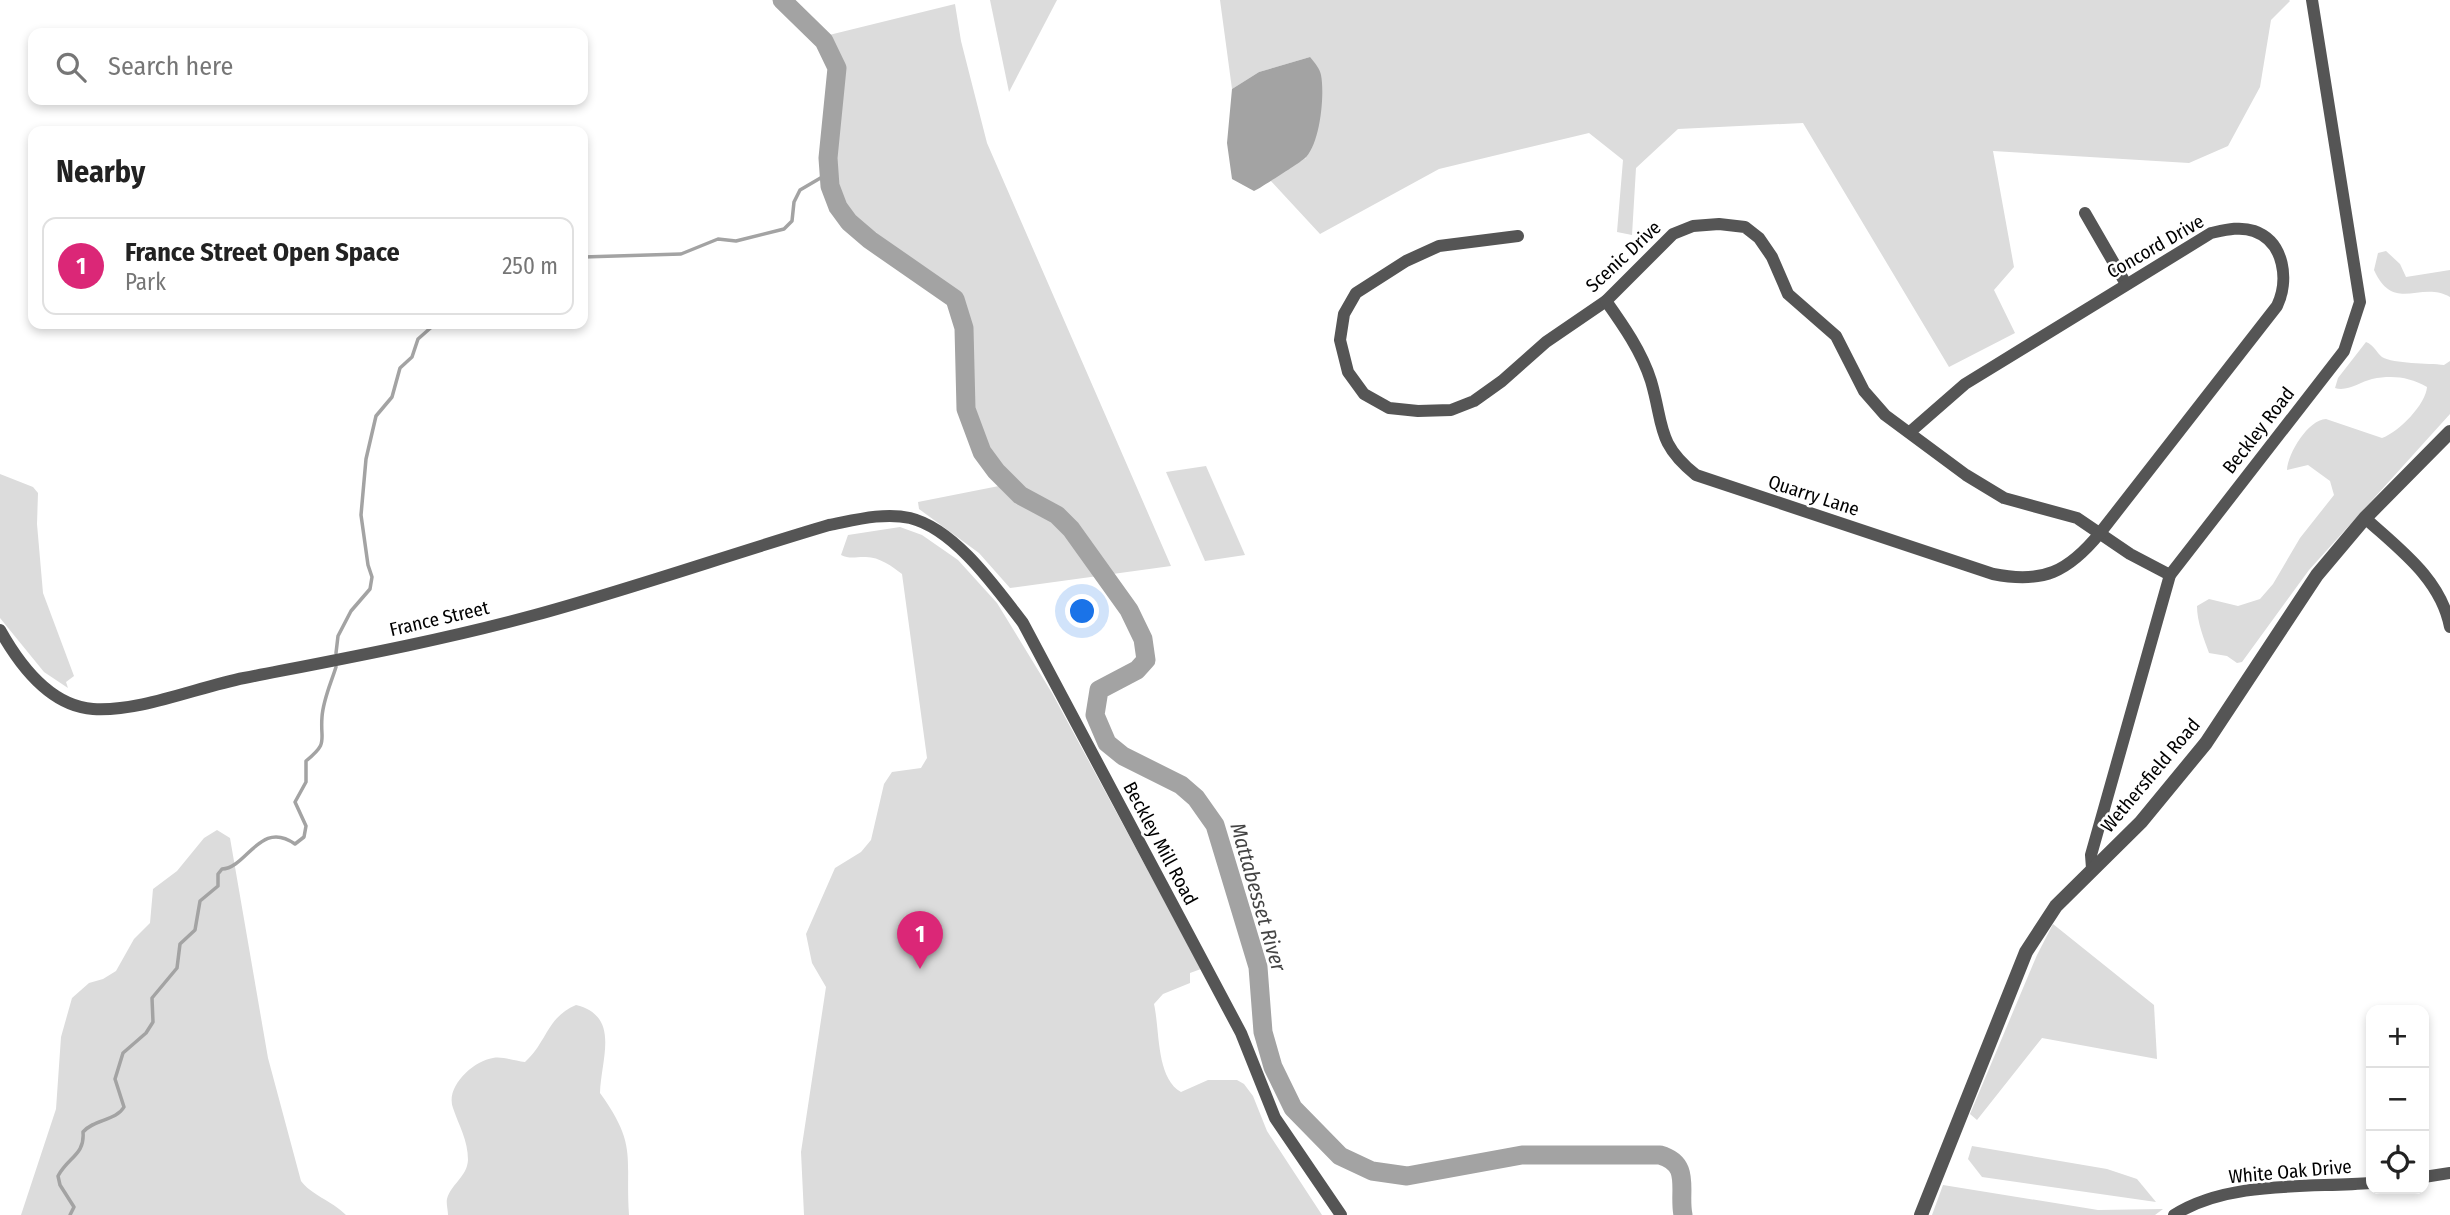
<!DOCTYPE html>
<meta charset="utf-8">
<style>
:root{--surface:#fff;--page:#f2f2f2;--text:#222;--muted:#767676;--line:#e0e0e0;--accent:#db2777}
body{margin:0;font-family:"Fira Sans Condensed",sans-serif;background:var(--page);color:var(--text)}
.controls{position:absolute;right:21px;bottom:21px;display:grid;overflow:hidden;border-radius:14px;box-shadow:0 4px 10px #0003}
.controls button{width:63px;height:63px;display:grid;place-items:center;padding:0;border:0;border-bottom:2px solid var(--line);background:var(--surface);color:var(--text);font:35px sans-serif}
.you{position:absolute;left:1083px;top:612px;width:24px;height:24px;margin:-18px;border:5px solid #fff;border-radius:50%;background:#1a73e8;box-shadow:0 0 0 10px #1a73e833}
.badge{display:grid;place-items:center;width:46px;height:46px;border-radius:50%;background:var(--accent);color:#fff;font-size:23px;font-weight:700}
.pin{position:absolute;translate:-50% -58px;filter:drop-shadow(0 2px 4px #0008)}
.pin::after{content:'';position:absolute;top:37px;width:24px;height:21px;background:inherit;clip-path:polygon(0 0,100% 0,50% 100%)}
.list{margin:0;padding:0;list-style:none}
h2{display:flex;justify-content:space-between;align-items:center;height:91px;margin:0;padding:0 28px;font-size:30px}
h2 small{font-size:23px;font-weight:400;color:var(--muted)}
.list li{display:grid;grid-template-columns:46px 1fr auto;gap:21px;align-items:center;box-sizing:border-box;height:98px;margin:0 14px 14px;padding:0 14px;border:2px solid var(--line);border-radius:14px}
.list b{display:block;font-size:26px;white-space:nowrap}
.list p{margin:0;font-size:23px;white-space:nowrap;color:var(--muted)}
.list em{font-size:23px;font-style:normal;color:var(--muted)}
.icon{flex:none;width:38px;height:38px;fill:none;stroke:currentColor;stroke-width:2;stroke-linecap:round;stroke-linejoin:round}
.map{position:relative;flex:none;width:2450px;height:1215px;overflow:hidden}
.search{position:absolute;background:var(--surface);box-shadow:0 4px 10px #0003;left:28px;top:28px;width:560px;height:77px;display:flex;align-items:center;gap:18px;box-sizing:border-box;padding:0 24px;border-radius:14px;color:var(--muted);font-size:26px}
.panel{position:absolute;background:var(--surface);box-shadow:0 4px 10px #0003;left:28px;top:126px;width:560px;height:203px;border-radius:14px}
.map>svg:first-child{display:block}
</style>
<div class="map">
<svg width="2450" height="1215" viewBox="0 0 2450 1215">
<rect width="100%" height="100%" fill="#fff"/>
<g fill="#dcdcdc">
<path d="M 990,0 L 1057,0 L 1009,92 Z"/>
<path d="M 1220,0 L 2289,0 L 2290,1 L 2271,20 L 2260,87 L 2228,146 L 2189,163 L 1993,151 L 2014,267 L 1994,290 L 2015,333 L 1949,367 L 1803,123 L 1678,129 L 1636,168 L 1632,235 L 1617,232 L 1623,160 L 1589,133 L 1439,169 L 1320,234 L 1269,179 L 1306,158 L 1310,57 L 1259,72 L 1232,89 Z"/>
<path d="M 955,4 L 961,41 L 987,143 L 1171,566 L 1010,588 L 979,553 L 919,509 L 918,502 L 1009,484 C 972,449 963,409 965,359 C 965,340 967,318 957,302 C 949,289 935,284 923,277 C 889,257 839,228 831,186 C 821,137 857,79 821,37 Z"/>
<path d="M 2386,251 L 2400,264 L 2406,277 L 2450,270 L 2450,297 C 2420,280 2394,314 2374,270 L 2378,253 Z"/>
<path d="M 2366,342 C 2374,345 2376,352 2382,357 C 2394,364 2428,363 2444,365 L 2450,361 L 2450,414 L 2309,570 L 2242,662 L 2237,663 L 2227,656 L 2209,653 C 2204,639 2197,622 2197,606 L 2209,599 L 2238,606 L 2260,599 L 2273,584 L 2300,538 L 2334,495 L 2330,481 L 2308,465 L 2287,470 C 2288,453 2308,420 2326,419 L 2382,438 C 2399,432 2426,404 2427,387 C 2409,377 2393,375 2372,379 C 2360,382 2347,392 2335,388 L 2338,378 Z"/>
<path d="M 1206,466 L 1245,555 L 1205,561 L 1166,472 Z"/>
<path d="M 0,474 L 33,487 L 38,493 L 37,524 L 43,593 L 74,676 L 66,682 L 68,688 L 44,672 L 0,618 Z"/>
<path d="M 900,527 L 922,535 L 958,560 L 997,603 L 1052,693 L 1201,969 L 1190,973 L 1190,983 L 1163,994 L 1154,1004 C 1160,1031 1156,1078 1181,1092 L 1208,1080 L 1237,1080 L 1244,1084 L 1253,1096 L 1267,1131 L 1322,1215 L 804,1215 L 801,1152 L 826,987 L 812,963 L 806,934 L 835,868 L 861,852 L 871,840 L 884,784 L 892,772 L 921,768 L 927,758 L 902,574 C 892,566 878,556 864,557 C 855,557 849,559 841,555 L 848,535 Z"/>
<path d="M 217,830 L 230,838 L 268,1058 L 301,1181 C 310,1194 332,1201 346,1215 L 21,1215 L 56,1109 L 61,1037 L 72,998 L 89,983 L 103,979 L 116,971 L 134,939 L 150,923 L 153,889 L 177,871 L 204,838 Z"/>
<path d="M 2053,924 L 2154,1005 L 2157,1059 L 2042,1038 L 1977,1120 L 1970,1114 L 2037,955 Z"/>
<path d="M 576,1005 C 621,1016 601,1059 600,1093 C 638,1146 625,1156 629,1215 L 448,1215 C 448,1210 446,1203 447,1199 C 451,1184 467,1177 468,1160 C 468,1140 459,1126 453,1108 C 445,1087 473,1061 493,1058 C 502,1056 515,1061 525,1062 C 548,1041 546,1018 576,1005 Z"/>
<path d="M 1972,1146 L 2107,1169 L 2137,1179 L 2156,1202 L 1982,1177 L 1968,1159 Z"/>
<path d="M 1943,1185 L 2098,1210 L 2163,1209 L 2155,1215 L 1932,1215 Z"/>
</g>
<path fill="#a3a3a3" d="M 1310,57 C 1315,63 1320,69 1321,75 C 1325,95 1320,146 1304,159 C 1299,163 1259,189 1254,191 L 1232,179 L 1227,143 L 1232,89 L 1259,72 Z"/>
<g fill="none" stroke-linecap="round" stroke-linejoin="round">
<g stroke="#a3a3a3" stroke-width="3.5">
<path d="M 583,257 L 681,254 L 718,239 L 736,241 L 784,229 L 792,221 L 794,202 L 800,190 L 829,173"/>
<path d="M 336,653 L 338,636 L 351,611 L 370,589 L 372,577 L 368,565 L 361,515 L 366,459 L 376,416 L 392,397 L 400,368 L 412,357 L 418,339 L 435,324"/>
<path d="M 70,1215 L 74,1207 L 60,1185 L 58,1176 C 68,1157 85,1155 83,1132 C 94,1119 116,1121 124,1107 L 115,1079 L 123,1053 L 146,1033 L 153,1022 L 152,998 L 177,968 L 180,944 L 195,930 L 200,901 L 218,886 L 218,874 L 222,869 C 247,868 260,819 295,844 L 304,837 L 306,826 L 295,802 L 306,782 L 306,761 C 329,742 320,742 322,717 C 323,700 331,683 336,667"/>
</g>
<path stroke="#a3a3a3" stroke-width="19" d="M 782,0 L 824,41 L 837,68 L 828,158 L 830,186 L 838,207 L 849,222 L 870,240 L 955,299 L 964,328 L 966,409 L 982,452 L 996,471 L 1020,495 L 1057,515 L 1071,529 L 1129,610 L 1143,639 L 1146,660 L 1137,670 L 1099,690 L 1095,715 L 1107,743 L 1123,756 L 1181,785 L 1196,798 L 1215,825 L 1258,967 L 1263,1032 L 1273,1067 L 1293,1108 L 1340,1156 L 1372,1171 L 1407,1176 L 1522,1155 L 1660,1155 C 1692,1164 1678,1191 1683,1215"/>
<g stroke="#555" stroke-width="12">
<path d="M 2085,213 L 2126,284"/>
<path d="M 1518,236 L 1439,246 L 1406,261 L 1356,293 L 1344,314 L 1340,340 L 1348,372 L 1364,394 L 1389,408 L 1418,411 L 1451,410 L 1474,401 L 1502,381 L 1546,342 L 1606,301 L 1673,234 L 1693,226 L 1719,224 L 1745,227 L 1759,238 L 1772,257 L 1788,294 L 1836,336 L 1864,391 L 1885,415 L 1966,475 L 2004,498 L 2077,518 L 2130,554 L 2170,575"/>
<path d="M 1606,301 C 1623,325 1642,352 1651,381 C 1664,425 1656,443 1696,475 L 1993,574 C 2043,584 2068,572 2100,533 L 2277,306 C 2289,281 2285,242 2254,231 C 2240,226 2225,230 2211,233 L 1965,384 L 1910,432"/>
<path d="M 2365,518 C 2399,549 2441,579 2450,627"/>
<path d="M 0,630 C 19,664 50,706 93,709 C 140,712 198,687 244,678 C 341,659 439,641 535,615 C 634,588 731,554 829,525 C 855,520 884,512 910,518 C 955,529 996,588 1023,623 L 1241,1033 L 1275,1118 L 1341,1215"/>
<path d="M 2092,868 L 2091,855 L 2170,575 L 2344,351 L 2360,302 L 2312,0"/>
<path d="M 2424,1177 L 2450,1173"/>
<path d="M 2174,1215 C 2229,1180 2309,1188 2371,1183"/>
</g>
<path stroke="#555" stroke-width="14" d="M 1921,1215 L 2026,952 L 2056,906 L 2141,822 L 2206,743 L 2317,575 L 2365,518 L 2450,432"/>
</g>
<g text-anchor="middle" stroke-width="5" stroke-linejoin="round" paint-order="stroke">
<g font-size="19" fill="#000" stroke="#fff">
<text transform="translate(2155 246) rotate(-30)" y="7">Concord Drive</text>
<text transform="translate(1623 256) rotate(-43)" y="7">Scenic Drive</text>
<text transform="translate(2258 430) rotate(-52)" y="7">Beckley Road</text>
<text transform="translate(1814 495) rotate(18)" y="7">Quarry Lane</text>
<text transform="translate(439 618) rotate(-13)" y="7">France Street</text>
<text transform="translate(2150 775) rotate(-50)" y="7">Wethersfield Road</text>
<text transform="translate(1161 843) rotate(62)" y="7">Beckley Mill Road</text>
<text transform="translate(2290 1171) rotate(-5)" y="7">White Oak Drive</text>
</g>
<g font-size="21" font-style="italic" fill="#444" stroke="#fff">
<text transform="translate(1258 897) rotate(74)" y="7">Mattabesset River</text>
</g>
</g>
</svg>
<div class="controls">
<button>+</button>
<button>−</button>
<button><svg class="icon" aria-label="locate" viewBox="0 0 24 24"><circle cx="12" cy="12" r="6"/><path d="M12 2v4M12 18v4M2 12h4M18 12h4"/></svg></button>
</div>
<div class="you"></div>
<div class="pin badge" style="left:920px;top:969px">1</div>
<div class="search"><svg class="icon" aria-label="search" viewBox="0 0 24 24"><circle cx="10" cy="10" r="6"/><path d="M15 15l6 6"/></svg>Search here</div>
<section class="panel">
<h2>Nearby<small></small></h2>
<ul class="list">
<li><span class="badge">1</span><div><b>France Street Open Space</b><p>Park</p></div><em>250 m</em></li>
</ul>
</section>
</div>
